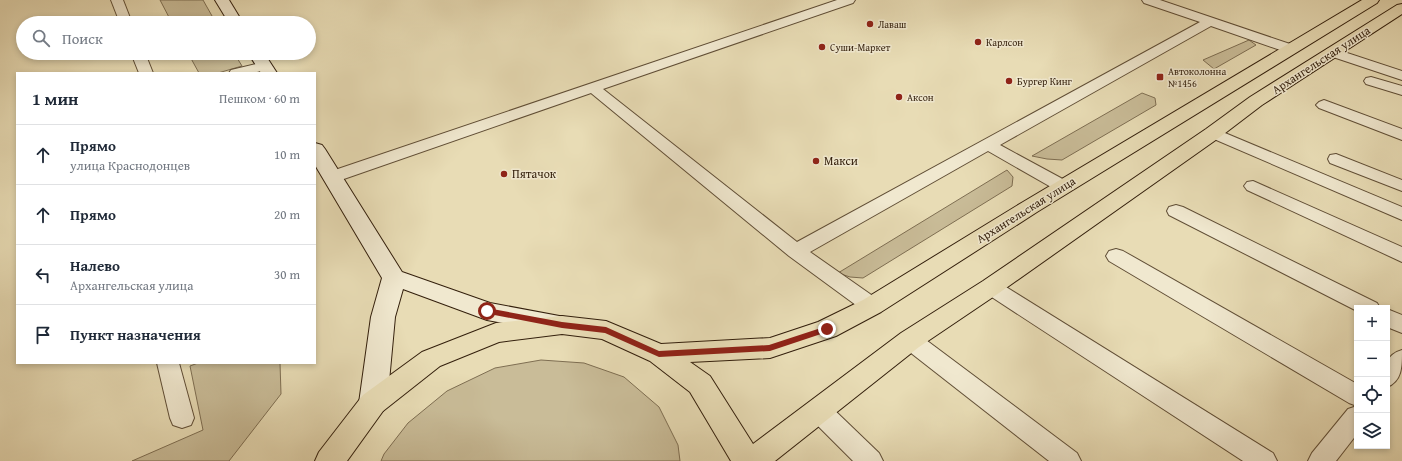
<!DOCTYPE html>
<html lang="ru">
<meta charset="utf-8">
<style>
:root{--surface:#fff;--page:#f6f6f7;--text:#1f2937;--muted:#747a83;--line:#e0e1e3}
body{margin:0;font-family:"Gentium Book Plus",serif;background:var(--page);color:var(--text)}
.controls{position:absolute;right:12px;bottom:12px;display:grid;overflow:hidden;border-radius:0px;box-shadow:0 2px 6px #0003}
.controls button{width:36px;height:36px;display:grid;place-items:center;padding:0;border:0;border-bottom:1px solid var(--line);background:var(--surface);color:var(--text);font:20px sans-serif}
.stop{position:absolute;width:12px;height:12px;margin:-9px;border:3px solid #8f2418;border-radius:50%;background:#fff}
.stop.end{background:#8f2418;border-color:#fff;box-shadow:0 1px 4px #0008}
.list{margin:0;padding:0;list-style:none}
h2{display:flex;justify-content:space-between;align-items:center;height:52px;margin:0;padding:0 16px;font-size:17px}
h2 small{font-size:13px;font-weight:400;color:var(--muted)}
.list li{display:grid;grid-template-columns:26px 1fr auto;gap:12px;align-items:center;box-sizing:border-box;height:60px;padding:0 16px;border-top:1px solid var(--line)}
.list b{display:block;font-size:15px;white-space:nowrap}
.list p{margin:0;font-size:13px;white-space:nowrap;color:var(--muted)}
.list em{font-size:13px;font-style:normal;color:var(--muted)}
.icon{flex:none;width:22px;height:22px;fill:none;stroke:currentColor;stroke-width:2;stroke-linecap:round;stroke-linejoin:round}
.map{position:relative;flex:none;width:1402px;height:461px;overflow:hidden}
.search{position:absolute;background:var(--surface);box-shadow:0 2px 6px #0003;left:16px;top:16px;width:300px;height:44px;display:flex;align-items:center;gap:10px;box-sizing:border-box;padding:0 14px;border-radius:22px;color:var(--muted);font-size:15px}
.panel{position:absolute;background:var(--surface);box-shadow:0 2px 6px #0003;left:16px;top:72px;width:300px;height:292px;border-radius:0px}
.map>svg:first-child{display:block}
</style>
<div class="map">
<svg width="1402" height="461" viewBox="0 0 1402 461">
<rect width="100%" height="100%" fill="#e8dcb5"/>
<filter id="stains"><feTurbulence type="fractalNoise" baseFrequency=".005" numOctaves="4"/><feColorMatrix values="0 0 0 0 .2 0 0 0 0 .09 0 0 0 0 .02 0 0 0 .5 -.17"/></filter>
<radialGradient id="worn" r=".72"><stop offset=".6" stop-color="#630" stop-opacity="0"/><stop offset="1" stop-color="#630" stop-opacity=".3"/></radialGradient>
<g fill="#c9bc98" stroke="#7e6e52">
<path d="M 160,0 L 203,0 L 216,23 L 172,23 Z"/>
<path d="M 1249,40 L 1256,45 L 1214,69 L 1203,60 Z"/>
<path d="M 188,53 L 234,53 L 242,66 L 218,73 L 199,73 Z"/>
<path d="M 1142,93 L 1155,98 L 1156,105 L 1062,160 L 1047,159 L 1032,156 Z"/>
<path d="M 1007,170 L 1013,177 L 1012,186 L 863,278 L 850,277 L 838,273 Z"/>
<path d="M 541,360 L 584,363 L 624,377 L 659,407 L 678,445 L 680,461 L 381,461 L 384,454 L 408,423 L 447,391 L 495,368 Z"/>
<path d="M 198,363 L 280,363 L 281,394 L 229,461 L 132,461 L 203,430 L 190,366 Z"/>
</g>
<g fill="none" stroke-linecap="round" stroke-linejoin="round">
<defs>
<g id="lane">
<path d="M 111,0 L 123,0 L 132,23 L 120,23 Z"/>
<path d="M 837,0 L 855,0 L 853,3 L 603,89 L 797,242 L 1200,22 L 1144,3 L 1142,0 L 1160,0 L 1296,46 L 1298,49 L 1296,52 L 1286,52 L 1211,26 L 1000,145 L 1070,183 L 1073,187 L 1070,191 L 1064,192 L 1058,191 L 988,151 L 810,252 L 880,301 L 883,306 L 880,311 L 872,314 L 864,311 L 789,256 L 591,93 L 338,181 L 332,182 L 326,181 L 323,177 L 326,173 Z"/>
<path d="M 1332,48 L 1402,71 L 1402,80 L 1327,55 L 1325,52 L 1327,49 Z"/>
<path d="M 131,53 L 145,53 L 153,73 L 139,73 Z"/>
<path d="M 264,62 L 269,63 L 271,66 L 269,69 L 253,73 L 229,73 L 231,70 Z"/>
<path d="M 1371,77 L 1402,86 L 1402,95 L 1366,84 L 1364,81 L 1366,78 Z"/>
<path d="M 1324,100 L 1402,129 L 1402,140 L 1319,108 L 1316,105 L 1319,102 Z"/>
<path d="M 1213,128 L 1402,207 L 1402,220 L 1207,136 L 1205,133 L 1207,130 Z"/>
<path d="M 1336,154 L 1402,180 L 1402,191 L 1330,163 L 1328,159 L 1330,155 Z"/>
<path d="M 1253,181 L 1402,247 L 1402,262 L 1247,190 L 1244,186 L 1247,182 Z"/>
<path d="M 1176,205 L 1183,207 L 1377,303 L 1380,308 L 1357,308 L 1357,311 L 1169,215 L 1167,211 L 1169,207 Z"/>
<path d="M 1116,249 L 1123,251 L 1357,384 L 1357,406 L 1349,403 L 1109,261 L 1106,256 L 1109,251 Z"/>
<path d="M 991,280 L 998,282 L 1273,453 L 1277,461 L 1243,461 L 984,292 L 981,287 L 984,282 Z"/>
<path d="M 1387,309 L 1402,315 L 1402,333 L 1387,327 Z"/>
<path d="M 910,332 L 918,334 L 1077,453 L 1081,461 L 1049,461 L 902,346 L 899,340 L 902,334 Z"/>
<path d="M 1402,350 C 1402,367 1402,381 1387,387 C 1387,370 1382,356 1402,350 Z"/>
<path d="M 157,363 L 179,363 L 194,418 L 191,425 L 182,428 L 173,425 L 170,418 Z"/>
<path d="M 818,400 L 827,403 L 879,453 L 883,461 L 853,461 L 809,417 L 806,410 L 809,403 Z"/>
<path d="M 1357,406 L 1357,434 L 1336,461 L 1308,461 L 1312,453 L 1348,409 Z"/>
</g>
<g id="secondary">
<path d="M 215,0 L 229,0 L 243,23 L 229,23 Z"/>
<path d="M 248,53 L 264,53 L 277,73 L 261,73 Z"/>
<path d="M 315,143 L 322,145 L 325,149 L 402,272 L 490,303 L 570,318 L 574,325 L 570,332 L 561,334 L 487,320 L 403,289 L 395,317 L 387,403 L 383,411 L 373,414 L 363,411 L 359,403 L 371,317 L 382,278 L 315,165 Z"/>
</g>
<path id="primary" d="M 1362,0 L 1379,0 L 1377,3 L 1037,212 L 881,312 L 836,336 L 770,358 L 690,362 L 710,376 L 753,444 L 901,333 L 983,281 L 1206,129 L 1250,97 L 1397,5 L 1402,4 L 1402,14 L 1262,105 L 1220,137 L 999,293 L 919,347 L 775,461 L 731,461 L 690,392 L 650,361 L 602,339 L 562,334 L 499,342 L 440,366 L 383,411 L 347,461 L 315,461 L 319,452 L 363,395 L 422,352 L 496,323 L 562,316 L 606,321 L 661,344 L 770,338 L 818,322 L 863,300 L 1023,202 Z"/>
</defs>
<use href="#lane" stroke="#604e36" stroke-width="2"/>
<use href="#secondary" stroke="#331f0c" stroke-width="2"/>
<use href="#primary" stroke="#331f0c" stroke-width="2"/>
<use href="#lane" fill="#f0e8cf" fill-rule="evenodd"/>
<use href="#secondary" fill="#f0e8cf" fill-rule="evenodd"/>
<use href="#primary" fill="#e8dcb5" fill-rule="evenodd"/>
</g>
<path fill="#8f2418" d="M 487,308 L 562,322 L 606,327 L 659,351 L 769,345 L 827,326 L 831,329 L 830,331 L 770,351 L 659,357 L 605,333 L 562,328 L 484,313 L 483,311 Z"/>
<g fill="#8f2418" stroke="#f0e8cf" stroke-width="1.5">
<circle cx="870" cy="24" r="4"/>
<circle cx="978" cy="42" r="4"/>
<circle cx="822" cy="47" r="4"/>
<rect x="1156" y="73" width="8" height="8" rx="2"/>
<circle cx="1009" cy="81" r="4"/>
<circle cx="899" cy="97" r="4"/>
<circle cx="816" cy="161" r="4"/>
<circle cx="504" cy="174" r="4"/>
</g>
<g text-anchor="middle" stroke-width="3" stroke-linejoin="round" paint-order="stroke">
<g font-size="10" fill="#331f0c" stroke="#f0e8cf" text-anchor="start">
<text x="878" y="28">Лаваш</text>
<text x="986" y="46">Карлсон</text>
<text x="830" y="51">Суши-Маркет</text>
<text x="1168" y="75">Автоколонна<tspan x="1168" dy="12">№1456</tspan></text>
<text x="1017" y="85">Бургер Кинг</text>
<text x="907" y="101">Аксон</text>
</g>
<g font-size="12" fill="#331f0c" stroke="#f0e8cf">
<text transform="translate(1321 60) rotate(-33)" y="4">Архангельская улица</text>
<text transform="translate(1026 210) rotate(-32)" y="4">Архангельская улица</text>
</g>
<g font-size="12" fill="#331f0c" stroke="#f0e8cf" text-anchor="start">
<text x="824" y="165">Макси</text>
<text x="512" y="178">Пятачок</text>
</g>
</g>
<rect width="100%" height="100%" filter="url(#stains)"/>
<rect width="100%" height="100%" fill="url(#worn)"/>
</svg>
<div class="controls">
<button>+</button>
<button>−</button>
<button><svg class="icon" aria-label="locate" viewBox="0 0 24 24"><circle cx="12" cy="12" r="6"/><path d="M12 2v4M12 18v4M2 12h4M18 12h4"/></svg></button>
<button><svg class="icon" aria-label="layers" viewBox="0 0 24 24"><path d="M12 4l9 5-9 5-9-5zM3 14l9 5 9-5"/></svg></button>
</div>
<div class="stop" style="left:487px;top:311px"></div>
<div class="stop end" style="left:827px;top:329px"></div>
<div class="search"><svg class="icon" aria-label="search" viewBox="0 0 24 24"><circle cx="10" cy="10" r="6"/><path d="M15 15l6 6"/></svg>Поиск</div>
<section class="panel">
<h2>1 мин<small>Пешком · 60 m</small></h2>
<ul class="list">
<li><svg class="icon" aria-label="ahead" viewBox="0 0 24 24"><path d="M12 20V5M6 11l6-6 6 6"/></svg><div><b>Прямо</b><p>улица Краснодонцев</p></div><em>10 m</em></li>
<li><svg class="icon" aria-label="ahead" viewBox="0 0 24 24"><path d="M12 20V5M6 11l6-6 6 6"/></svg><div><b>Прямо</b></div><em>20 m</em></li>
<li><svg class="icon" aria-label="left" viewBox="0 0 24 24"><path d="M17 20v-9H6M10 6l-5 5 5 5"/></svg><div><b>Налево</b><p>Архангельская улица</p></div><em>30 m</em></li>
<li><svg class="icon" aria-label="arrive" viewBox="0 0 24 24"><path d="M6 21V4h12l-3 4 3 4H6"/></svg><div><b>Пункт назначения</b></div></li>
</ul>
</section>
</div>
